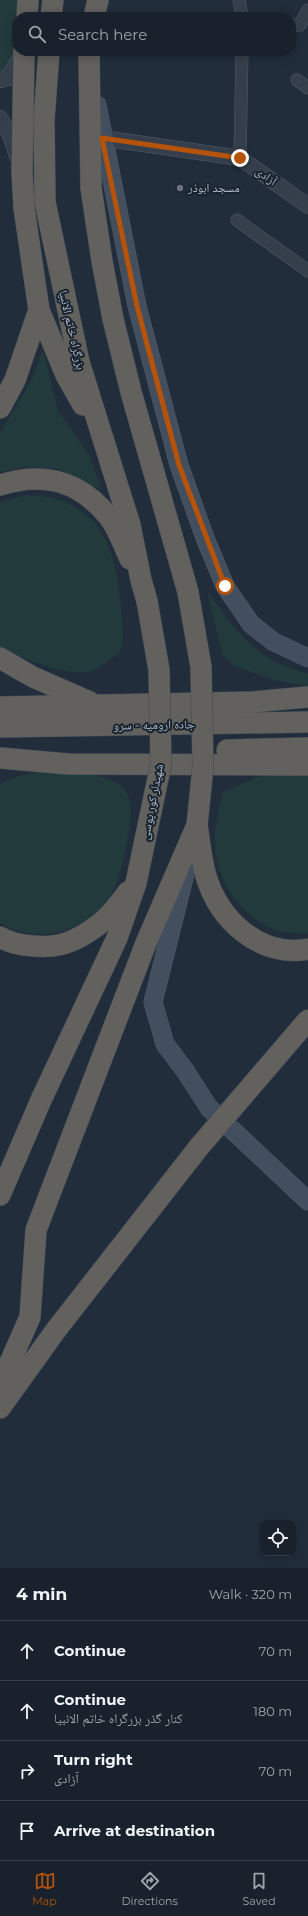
<!DOCTYPE html>
<meta charset="utf-8">
<style>
:root{--surface:#19222c;--page:#222a34;--text:#f1f3f6;--muted:#9fa4a9;--line:#373f48;--accent:#b45309}
body{margin:0;font-family:Montserrat,"Noto Naskh Arabic",sans-serif;background:var(--page);color:var(--text)}
.controls{position:absolute;right:12px;bottom:12px;display:grid;overflow:hidden;border-radius:8px;box-shadow:0 2px 10px #0003}
.controls button{width:36px;height:36px;display:grid;place-items:center;padding:0;border:0;border-bottom:1px solid var(--line);background:var(--surface);color:var(--text);font:20px sans-serif}
.stop{position:absolute;width:12px;height:12px;margin:-9px;border:3px solid #b45309;border-radius:50%;background:#fff}
.stop.end{background:#b45309;border-color:#fff;box-shadow:0 1px 4px #0008}
.list{margin:0;padding:0;list-style:none}
h2{display:flex;justify-content:space-between;align-items:center;height:52px;margin:0;padding:0 16px;font-size:17px}
h2 small{font-size:13px;font-weight:400;color:var(--muted)}
.list li{display:grid;grid-template-columns:26px 1fr auto;gap:12px;align-items:center;box-sizing:border-box;height:60px;padding:0 16px;border-top:1px solid var(--line)}
.list b{display:block;font-size:15px;white-space:nowrap}
.list p{margin:0;font-size:13px;white-space:nowrap;color:var(--muted)}
.list em{font-size:13px;font-style:normal;color:var(--muted)}
.icon{flex:none;width:22px;height:22px;fill:none;stroke:currentColor;stroke-width:2;stroke-linecap:round;stroke-linejoin:round}
.map{position:relative;flex:none;width:308px;height:1568px;overflow:hidden}
.search{position:absolute;background:var(--surface);box-shadow:0 2px 10px #0003;left:12px;right:12px;top:12px;height:44px;display:flex;align-items:center;gap:10px;box-sizing:border-box;padding:0 14px;border-radius:16px;color:var(--muted);font-size:15px}
.sheet{height:292px;background:var(--surface)}
nav{display:flex;justify-content:space-around;align-items:center;box-sizing:border-box;height:56px;border-top:1px solid var(--line);background:var(--surface);font-size:11px;color:var(--muted)}
nav a{display:grid;justify-items:center;gap:2px}
nav .on{color:var(--accent)}
.map>svg:first-child{display:block}
</style>
<div class="map">
<svg width="308" height="1568" viewBox="0 0 308 1568">
<rect width="100%" height="100%" fill="#212d3b"/>
<g fill="#233a3c">
<path d="M 0,0 L 22,0 L 17,17 L 17,48 L 6,72 L 0,72 Z"/>
<path d="M 43,350 L 58,411 L 89,455 L 102,491 L 58,469 L 26,467 L 0,472 L 0,433 L 31,381 Z"/>
<path d="M 26,495 C 45,496 62,498 78,509 C 114,530 120,583 122,621 C 123,630 124,642 120,651 C 117,657 94,671 88,672 C 58,675 27,658 0,649 L 0,502 Z"/>
<path d="M 207,590 C 225,617 246,646 276,662 C 286,667 298,670 308,674 L 308,686 L 277,681 L 234,666 L 223,656 Z"/>
<path d="M 58,771 C 76,772 112,774 124,789 C 135,803 130,820 128,836 C 124,858 120,884 106,902 C 81,935 35,944 0,923 L 0,785 C 16,773 39,773 58,771 Z"/>
<path d="M 279,772 L 308,772 L 308,933 L 306,934 C 297,933 286,933 278,931 C 243,919 220,886 215,850 C 213,831 219,811 223,792 L 257,777 Z"/>
</g>
<g fill="none" stroke-linecap="round" stroke-linejoin="round">
<defs>
<g id="minor">
<path d="M 239,0 L 242,17"/>
<path d="M 291,25 L 300,25 L 308,10"/>
<path d="M 297,80 L 308,88"/>
<path d="M 240,158 L 242,51"/>
<path d="M 237,220 L 308,271"/>
</g>
<g id="tertiary">
<path d="M 0,80 L 8,78 L 24,52"/>
<path d="M 0,118 L 10,135 L 18,159"/>
<path d="M 102,138 L 240,158 L 308,206"/>
</g>
<g id="secondary">
<path d="M 97,105 L 137,306 L 179,465 L 205,538 L 225,586 L 251,624 L 274,642 L 308,658"/>
<path d="M 188,862 L 153,1002 L 165,1044 L 186,1072 L 209,1108 L 308,1201"/>
</g>
<g id="trunk">
<path d="M 27,17 L 28,0"/>
<path d="M 51,17 L 53,0"/>
<path d="M 94,17 L 98,0"/>
<path d="M 24,51 L 22,172 L 24,208 L 39,310 L 66,375 L 83,405"/>
<path d="M 49,51 L 44,120 L 45,202 L 79,362 L 130,525 L 141,580 L 147,601"/>
<path d="M 89,51 L 91,188 L 102,261 L 113,319 L 131,392 L 188,592"/>
<path d="M 0,408 L 15,380 L 39,310"/>
<path d="M 0,485 C 44,471 80,481 109,517 C 118,529 124,546 130,559"/>
<path d="M 0,658 L 33,677 L 90,702"/>
<path d="M 0,707 L 253,702 L 308,697"/>
<path d="M 0,727 L 308,722"/>
<path d="M 227,750 L 308,748"/>
<path d="M 0,758 L 68,764 L 308,765"/>
<path d="M 197,825 C 200,842 201,860 206,876 C 219,920 260,958 308,949"/>
<path d="M 0,937 C 15,947 49,949 66,943 C 75,940 86,934 94,928 C 107,920 118,905 128,892"/>
<path d="M 0,1195 L 41,1100 L 117,938 L 136,883"/>
<path d="M 0,1385 L 30,1317 L 36,1230 L 146,943 L 197,825"/>
<path d="M 0,1408 L 56,1330 L 199,1147"/>
</g>
</defs>
<use href="#minor" stroke="#535d69" stroke-width="13"/>
<use href="#tertiary" stroke="#535d69" stroke-width="16"/>
<use href="#secondary" stroke="#535d69" stroke-width="19"/>
<use href="#trunk" stroke="#404a56" stroke-width="22"/>
<use href="#minor" stroke="#353f4b" stroke-width="12"/>
<use href="#tertiary" stroke="#353f4b" stroke-width="15"/>
<use href="#secondary" stroke="#434e5e" stroke-width="18"/>
<use href="#trunk" stroke="#62615e" stroke-width="21"/>
<defs>
<g id="trunk-bridge">
<path d="M 188,592 L 201,667 L 203,767 L 197,825"/>
<path d="M 136,883 L 161,764 L 159,670 L 147,601"/>
<path d="M 199,1147 L 308,1020"/>
</g>
</defs>
<use href="#trunk-bridge" stroke="#404a56" stroke-width="22" stroke-linecap="butt"/>
<use href="#trunk-bridge" stroke="#62615e" stroke-width="21"/>
</g>
<g fill="none" stroke-linecap="round" stroke-linejoin="round">
<path stroke="#b45309" stroke-width="5" d="M 225,586 L 179,465 L 137,306 L 102,138 L 240,158"/>
</g>
<circle fill="#6b7280" stroke="#1a2430" stroke-width="1.5" cx="180" cy="188" r="4"/>
<g text-anchor="middle" stroke-width="4" stroke-linejoin="round" paint-order="stroke">
<g font-size="12" fill="#b0bac7" stroke="#1a2430">
<text transform="translate(266 176) rotate(35)" y="4">آزادی</text>
<text transform="translate(72 330) rotate(77)" y="4">بزرگراه خاتم الانبیا</text>
<text transform="translate(154 725) rotate(-1)" y="4">جاده ارومیه - سرو</text>
<text transform="translate(152 802) rotate(-79)" y="4">شهیدلر کور پوسی</text>
</g>
<g font-size="12" fill="#b0bac7" stroke="#1a2430" text-anchor="start">
<text x="188" y="192">مسجد ابوذر</text>
</g>
</g>
</svg>
<div class="controls">
<button><svg class="icon" aria-label="locate" viewBox="0 0 24 24"><circle cx="12" cy="12" r="6"/><path d="M12 2v4M12 18v4M2 12h4M18 12h4"/></svg></button>
</div>
<div class="stop" style="left:225px;top:586px"></div>
<div class="stop end" style="left:240px;top:158px"></div>
<div class="search"><svg class="icon" aria-label="search" viewBox="0 0 24 24"><circle cx="10" cy="10" r="6"/><path d="M15 15l6 6"/></svg>Search here</div>
</div>
<section class="sheet">
<h2>4 min<small>Walk · 320 m</small></h2>
<ul class="list">
<li><svg class="icon" aria-label="ahead" viewBox="0 0 24 24"><path d="M12 20V5M6 11l6-6 6 6"/></svg><div><b>Continue</b></div><em>70 m</em></li>
<li><svg class="icon" aria-label="ahead" viewBox="0 0 24 24"><path d="M12 20V5M6 11l6-6 6 6"/></svg><div><b>Continue</b><p>کنار گذر بزرگراه خاتم الانبیا</p></div><em>180 m</em></li>
<li><svg class="icon" aria-label="right" viewBox="0 0 24 24"><path d="M7 20v-9h11M14 6l5 5-5 5"/></svg><div><b>Turn right</b><p>آزادی</p></div><em>70 m</em></li>
<li><svg class="icon" aria-label="arrive" viewBox="0 0 24 24"><path d="M6 21V4h12l-3 4 3 4H6"/></svg><div><b>Arrive at destination</b></div></li>
</ul>
</section>
<nav>
<a class="on"><svg class="icon" aria-label="map" viewBox="0 0 24 24"><path d="M3 6l6-2 6 2 6-2v14l-6 2-6-2-6 2zM9 4v14M15 6v14"/></svg>Map</a>
<a><svg class="icon" aria-label="directions" viewBox="0 0 24 24"><path d="M12 3l9 9-9 9-9-9zM9 14v-3h6M13 9l2 2-2 2"/></svg>Directions</a>
<a><svg class="icon" aria-label="saved" viewBox="0 0 24 24"><path d="M7 4h10v16l-5-4-5 4z"/></svg>Saved</a>
</nav>
